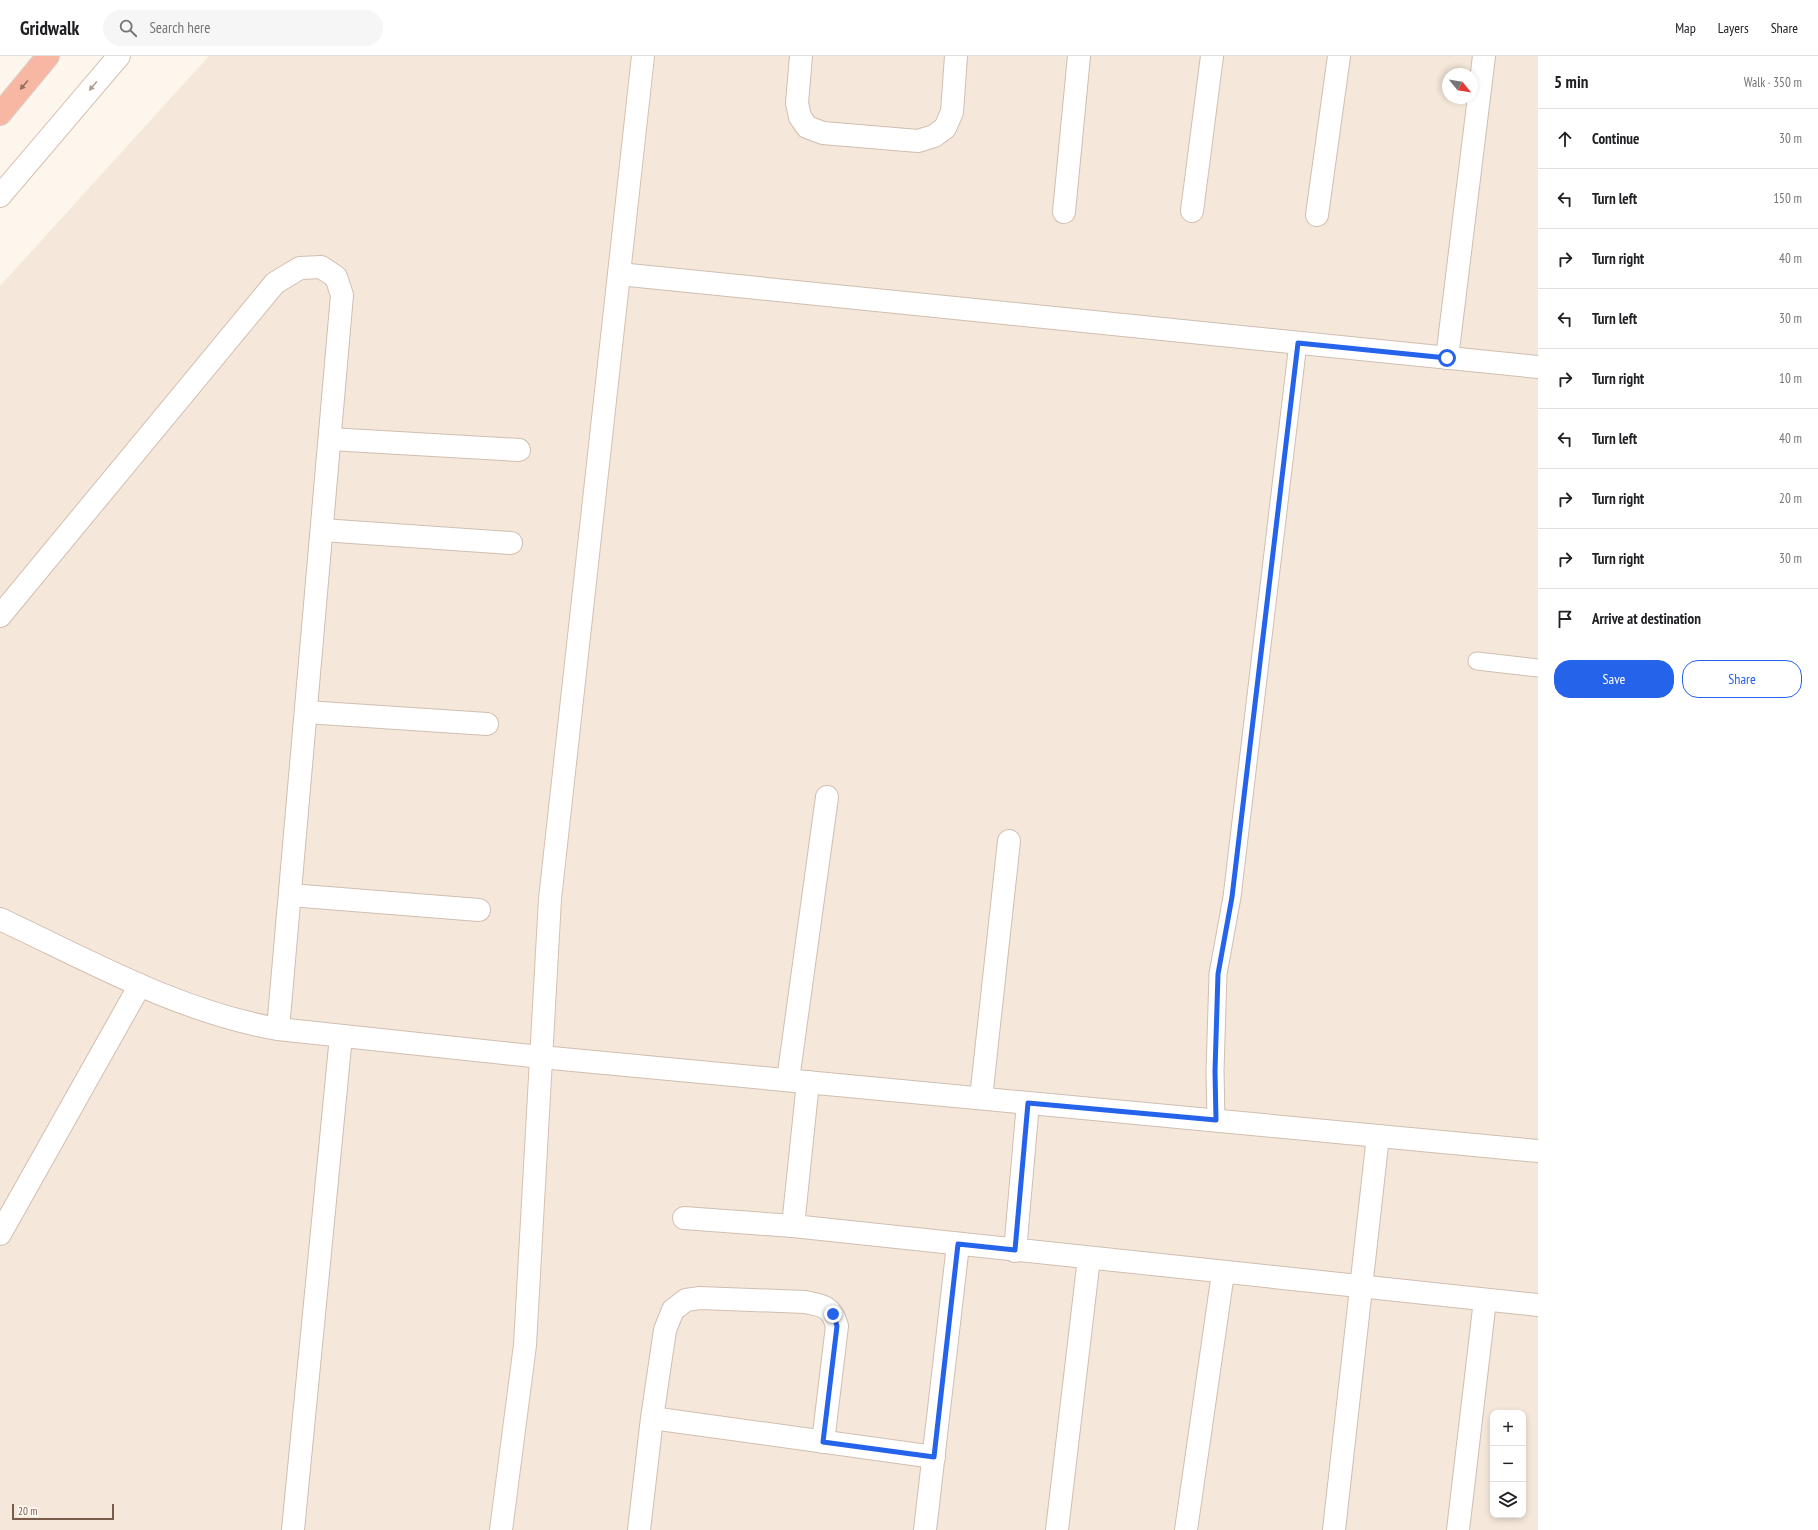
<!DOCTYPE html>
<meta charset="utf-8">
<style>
:root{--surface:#fff;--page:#f6f6f6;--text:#202124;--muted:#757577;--line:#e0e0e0;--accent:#2563eb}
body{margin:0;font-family:"PT Sans Narrow",sans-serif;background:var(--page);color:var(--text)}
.controls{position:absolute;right:12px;bottom:12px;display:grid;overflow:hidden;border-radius:8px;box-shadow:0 2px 6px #0003}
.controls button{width:36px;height:36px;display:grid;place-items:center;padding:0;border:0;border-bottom:1px solid var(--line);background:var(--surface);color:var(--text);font:20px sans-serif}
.compass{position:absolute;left:1442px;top:12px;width:36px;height:36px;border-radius:50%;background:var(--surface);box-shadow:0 2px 6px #0003;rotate:120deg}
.scale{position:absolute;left:12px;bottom:10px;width:102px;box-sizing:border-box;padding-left:4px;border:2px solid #7a5c4d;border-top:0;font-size:11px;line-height:14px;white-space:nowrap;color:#7a5c4d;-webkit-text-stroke:3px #fffaf3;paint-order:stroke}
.stop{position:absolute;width:12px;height:12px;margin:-9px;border:3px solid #2563eb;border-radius:50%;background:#fff}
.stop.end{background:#2563eb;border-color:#fff;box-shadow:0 1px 4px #0008}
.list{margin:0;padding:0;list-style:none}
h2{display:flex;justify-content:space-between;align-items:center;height:52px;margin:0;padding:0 16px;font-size:17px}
h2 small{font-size:13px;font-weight:400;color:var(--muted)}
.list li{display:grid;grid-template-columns:26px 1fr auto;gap:12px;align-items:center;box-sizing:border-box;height:60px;padding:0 16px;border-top:1px solid var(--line)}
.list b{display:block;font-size:15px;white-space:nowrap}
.list em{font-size:13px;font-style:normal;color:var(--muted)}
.actions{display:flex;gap:8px;padding:12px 16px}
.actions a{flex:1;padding:9px 0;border:1px solid var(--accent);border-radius:16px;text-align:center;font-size:14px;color:var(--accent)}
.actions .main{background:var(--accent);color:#fff}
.icon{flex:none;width:22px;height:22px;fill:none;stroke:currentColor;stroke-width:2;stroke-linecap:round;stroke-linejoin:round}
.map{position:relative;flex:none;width:1538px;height:1474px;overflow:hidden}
header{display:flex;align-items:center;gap:24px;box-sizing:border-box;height:56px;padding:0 20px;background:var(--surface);border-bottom:1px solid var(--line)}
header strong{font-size:19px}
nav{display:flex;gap:22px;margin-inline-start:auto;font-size:14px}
.search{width:280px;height:36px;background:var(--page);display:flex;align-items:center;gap:10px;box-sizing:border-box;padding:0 14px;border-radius:22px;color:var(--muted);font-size:15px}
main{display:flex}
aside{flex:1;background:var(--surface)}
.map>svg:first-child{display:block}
</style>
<header>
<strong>Gridwalk</strong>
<div class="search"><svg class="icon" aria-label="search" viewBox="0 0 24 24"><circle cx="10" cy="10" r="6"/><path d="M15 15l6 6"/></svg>Search here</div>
<nav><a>Map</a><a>Layers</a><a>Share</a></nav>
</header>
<main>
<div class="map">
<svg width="1538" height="1474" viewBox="0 0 1538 1474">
<rect width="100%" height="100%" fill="#fdf6ec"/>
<path fill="#f5e8da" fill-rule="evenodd" d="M 209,0 L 1538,0 L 1538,1474 L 0,1474 L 0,230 ZM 1448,18 L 1472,18 L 1472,42 L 1448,42 ZM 1493,1357 L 1523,1357 L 1523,1459 L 1493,1459 Z"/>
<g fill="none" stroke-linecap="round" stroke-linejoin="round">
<defs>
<g id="lane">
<path d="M 1477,605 L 1538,612"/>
<path d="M 1216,1064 L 1215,1015 L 1218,918 L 1232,841 L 1298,287"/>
</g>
<g id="street">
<path d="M 801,0 L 797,47 L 800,61 L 807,71 L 823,77 L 918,85 L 934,80 L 945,72 L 952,56 L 956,0"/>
<path d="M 1192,155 L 1212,0"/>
<path d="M 1064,156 L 1079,0"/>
<path d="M 1317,159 L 1339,0"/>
<path d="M 619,218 L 1538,311"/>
<path d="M 1447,302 L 1484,0"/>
<path d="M 330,383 L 519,394"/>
<path d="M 322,474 L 511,487"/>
<path d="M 0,560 L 275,227 L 300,212 L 321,211 L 336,221 L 342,239 L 278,973"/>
<path d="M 306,656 L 487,668"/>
<path d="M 290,839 L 479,854"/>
<path d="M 0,863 C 90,905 179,956 278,973 L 541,1001 L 1538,1095"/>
<path d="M 788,1024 L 827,741"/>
<path d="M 808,1026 L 793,1170 L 1538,1249"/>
<path d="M 981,1042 L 1009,785"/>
<path d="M 684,1162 L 793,1170"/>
<path d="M 0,1178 L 140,929"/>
<path d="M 1015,1195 L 1028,1047"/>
<path d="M 652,1362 L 934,1401"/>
<path d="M 293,1474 L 341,980"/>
<path d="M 639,1474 L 652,1362 L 665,1274 L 673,1254 L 686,1244 L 700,1242 L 805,1246 C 824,1250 831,1250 837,1270 L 823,1386"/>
<path d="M 925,1474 L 958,1189"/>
<path d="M 1057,1474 L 1089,1202"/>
<path d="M 1186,1474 L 1223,1217"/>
<path d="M 1334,1474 L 1378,1080"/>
<path d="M 1458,1474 L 1485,1244"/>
</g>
<g id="secondary">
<path d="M 0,140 L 119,0"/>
<path d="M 501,1474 L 525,1289 L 550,843 L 643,0"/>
</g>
<path id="highway" d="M 0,58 L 48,0"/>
</defs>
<use href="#lane" stroke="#d1beb0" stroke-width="19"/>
<use href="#street" stroke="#d1beb0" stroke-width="24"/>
<use href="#secondary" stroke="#d6c0b0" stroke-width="24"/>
<use href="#highway" stroke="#dad1cd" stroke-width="24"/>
<use href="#lane" stroke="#fff" stroke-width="17"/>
<use href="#street" stroke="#fff" stroke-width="22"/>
<use href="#secondary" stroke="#fff" stroke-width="22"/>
<use href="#highway" stroke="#f7b7a3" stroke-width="22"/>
</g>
<defs><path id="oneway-solid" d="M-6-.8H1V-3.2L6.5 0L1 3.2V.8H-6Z"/></defs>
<use fill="#936e5e" href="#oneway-solid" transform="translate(24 29) rotate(130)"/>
<use fill="#af9d94" href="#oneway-solid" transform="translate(93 30) rotate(130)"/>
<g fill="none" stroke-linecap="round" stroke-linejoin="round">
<path stroke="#2563eb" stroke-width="5" d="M 833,1258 L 837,1270 L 823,1386 L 934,1401 L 958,1188 L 1015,1194 L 1028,1047 L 1216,1064 L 1215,1015 L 1218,918 L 1232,841 L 1298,287 L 1447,302"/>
</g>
</svg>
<div class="controls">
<button>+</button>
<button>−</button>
<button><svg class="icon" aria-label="layers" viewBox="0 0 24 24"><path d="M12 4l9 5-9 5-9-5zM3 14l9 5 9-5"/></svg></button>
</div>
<svg class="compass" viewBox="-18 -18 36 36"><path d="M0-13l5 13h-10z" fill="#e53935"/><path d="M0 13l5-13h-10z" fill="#757577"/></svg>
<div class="scale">20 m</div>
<div class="stop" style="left:1447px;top:302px"></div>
<div class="stop end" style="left:833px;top:1258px"></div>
</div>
<aside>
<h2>5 min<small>Walk · 350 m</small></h2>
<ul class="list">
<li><svg class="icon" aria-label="ahead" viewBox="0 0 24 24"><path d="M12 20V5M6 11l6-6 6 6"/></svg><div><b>Continue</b></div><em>30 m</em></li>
<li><svg class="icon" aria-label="left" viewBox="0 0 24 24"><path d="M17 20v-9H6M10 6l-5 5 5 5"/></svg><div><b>Turn left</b></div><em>150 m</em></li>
<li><svg class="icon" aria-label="right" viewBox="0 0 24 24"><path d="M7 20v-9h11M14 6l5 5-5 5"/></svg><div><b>Turn right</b></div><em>40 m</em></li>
<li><svg class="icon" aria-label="left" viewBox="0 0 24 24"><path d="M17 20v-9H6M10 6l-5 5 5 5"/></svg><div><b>Turn left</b></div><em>30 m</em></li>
<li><svg class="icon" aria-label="right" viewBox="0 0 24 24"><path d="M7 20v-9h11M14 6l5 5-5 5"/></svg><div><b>Turn right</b></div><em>10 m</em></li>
<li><svg class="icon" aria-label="left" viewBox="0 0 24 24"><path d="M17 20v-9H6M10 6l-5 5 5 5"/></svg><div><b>Turn left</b></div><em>40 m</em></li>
<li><svg class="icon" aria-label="right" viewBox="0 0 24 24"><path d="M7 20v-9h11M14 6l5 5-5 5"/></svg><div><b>Turn right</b></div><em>20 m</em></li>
<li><svg class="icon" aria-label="right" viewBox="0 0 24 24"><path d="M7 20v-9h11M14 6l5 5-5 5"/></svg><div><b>Turn right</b></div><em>30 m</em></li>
<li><svg class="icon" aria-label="arrive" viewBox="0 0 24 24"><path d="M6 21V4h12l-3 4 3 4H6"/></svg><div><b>Arrive at destination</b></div></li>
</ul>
<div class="actions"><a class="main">Save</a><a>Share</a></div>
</aside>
</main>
